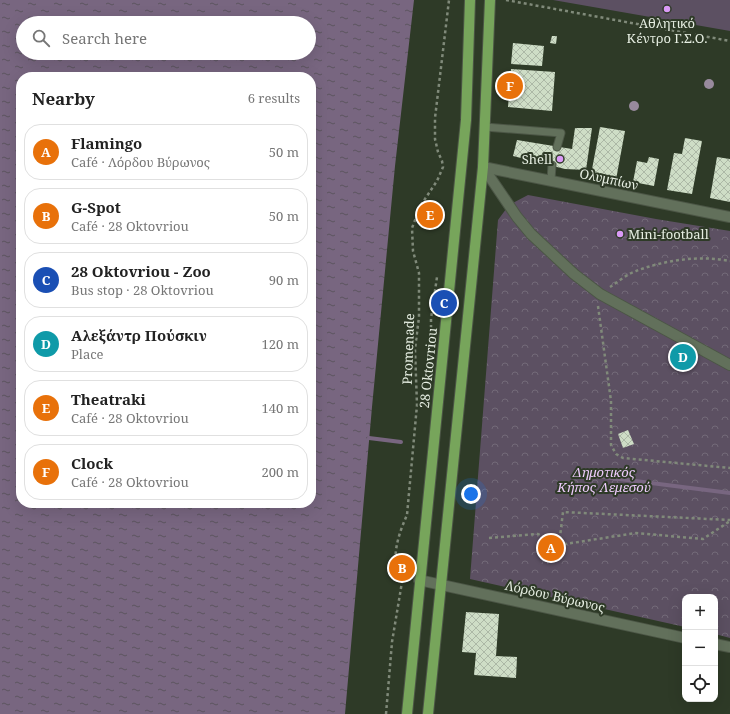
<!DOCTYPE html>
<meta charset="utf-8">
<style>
:root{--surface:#fff;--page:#f2f2f2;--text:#222;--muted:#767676;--line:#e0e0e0;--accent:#b45309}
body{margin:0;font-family:"Noto Serif",serif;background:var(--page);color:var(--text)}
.controls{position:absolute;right:12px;bottom:12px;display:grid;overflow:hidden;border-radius:8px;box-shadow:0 4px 16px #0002}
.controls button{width:36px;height:36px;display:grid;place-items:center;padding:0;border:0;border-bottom:1px solid var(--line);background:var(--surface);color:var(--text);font:20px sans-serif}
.you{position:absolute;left:471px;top:494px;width:14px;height:14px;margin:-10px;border:3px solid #fff;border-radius:50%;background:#1a73e8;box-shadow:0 0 0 6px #1a73e833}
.badge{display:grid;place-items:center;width:26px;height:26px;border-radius:50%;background:var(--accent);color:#fff;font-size:13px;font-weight:700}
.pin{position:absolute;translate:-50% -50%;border:2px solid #fff;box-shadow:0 1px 4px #0006}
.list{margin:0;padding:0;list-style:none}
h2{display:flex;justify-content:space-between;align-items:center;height:52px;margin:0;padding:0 16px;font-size:17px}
h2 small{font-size:13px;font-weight:400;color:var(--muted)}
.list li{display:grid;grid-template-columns:26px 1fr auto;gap:12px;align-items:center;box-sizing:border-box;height:56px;margin:0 8px 8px;padding:0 8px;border:1px solid var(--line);border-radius:16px}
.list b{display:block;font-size:15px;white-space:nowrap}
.list p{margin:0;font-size:13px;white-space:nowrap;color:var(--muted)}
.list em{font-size:13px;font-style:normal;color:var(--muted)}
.icon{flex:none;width:22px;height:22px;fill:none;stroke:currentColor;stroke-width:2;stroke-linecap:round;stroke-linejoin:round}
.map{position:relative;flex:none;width:730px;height:714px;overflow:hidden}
.search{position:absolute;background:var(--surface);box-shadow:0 4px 16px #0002;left:16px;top:16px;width:300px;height:44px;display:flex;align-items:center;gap:10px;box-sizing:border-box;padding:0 14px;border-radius:22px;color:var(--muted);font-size:15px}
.panel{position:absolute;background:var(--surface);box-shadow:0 4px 16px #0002;left:16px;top:72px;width:300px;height:436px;border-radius:16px}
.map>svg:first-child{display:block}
</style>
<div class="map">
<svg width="730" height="714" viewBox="0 0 730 714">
<defs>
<pattern id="forest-crowns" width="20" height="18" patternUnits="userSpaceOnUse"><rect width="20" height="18" fill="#5c5062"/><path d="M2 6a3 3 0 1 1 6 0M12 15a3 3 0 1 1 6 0" fill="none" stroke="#736a78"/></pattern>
<pattern id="water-ripples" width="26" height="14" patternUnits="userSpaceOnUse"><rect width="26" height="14" fill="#786680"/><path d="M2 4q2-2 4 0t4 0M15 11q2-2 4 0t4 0" fill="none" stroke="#5c555f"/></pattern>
<pattern id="building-cross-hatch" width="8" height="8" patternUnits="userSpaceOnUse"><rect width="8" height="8" fill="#ceddc6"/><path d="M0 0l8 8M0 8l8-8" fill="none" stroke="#acb8a6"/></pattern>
</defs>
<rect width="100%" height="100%" fill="#2e3a27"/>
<path fill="#5c5062" d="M 553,0 L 730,0 L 730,31 Z"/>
<path fill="url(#forest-crowns)" d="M 528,195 L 656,219 L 730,231 L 730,638 L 715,634 L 715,597 L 685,597 L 685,627 L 470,579 L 498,220 L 509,205 Z"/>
<path fill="url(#water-ripples)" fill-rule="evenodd" d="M 0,0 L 414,0 L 395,166 L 372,407 L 345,714 L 0,714 ZM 23,23 L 309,23 L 309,53 L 23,53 ZM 21,77 L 311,77 L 311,503 L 21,503 Z"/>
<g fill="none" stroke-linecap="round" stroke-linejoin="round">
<g stroke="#786680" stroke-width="4">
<path d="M 369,438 L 401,442"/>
<path d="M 580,474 L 730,493"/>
</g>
</g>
<g fill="url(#building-cross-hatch)">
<path d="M 552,36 L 557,36 L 556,44 L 550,43 Z"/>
<path d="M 513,43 L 544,46 L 542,66 L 511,64 Z"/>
<path d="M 511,69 L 555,72 L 552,111 L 508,107 Z"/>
<path d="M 600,127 L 625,131 L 615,185 L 590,180 Z"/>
<path d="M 575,128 L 592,128 L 586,170 L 565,169 L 513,156 L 517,140 L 572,149 Z"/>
<path d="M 685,138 L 702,141 L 692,194 L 667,190 L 674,153 L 682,154 Z"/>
<path d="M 649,157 L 659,159 L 654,186 L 633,182 L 637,161 L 647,163 Z"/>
<path d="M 717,157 L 730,159 L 730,202 L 710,198 Z"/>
<path d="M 422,208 L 439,210 L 437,222 L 420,221 Z"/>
<path d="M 628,430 L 634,444 L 623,448 L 618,434 Z"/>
<path d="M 466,612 L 499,614 L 496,656 L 517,657 L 516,678 L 474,675 L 476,653 L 462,652 Z"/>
</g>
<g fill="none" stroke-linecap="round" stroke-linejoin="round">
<defs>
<g id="lane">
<path d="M 485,127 L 561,133 L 557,147"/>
<path d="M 551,180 L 552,165"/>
</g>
<g id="street">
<path d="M 483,167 L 517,217 L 531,234 L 574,274 L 600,294 L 730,365"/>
<path d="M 483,167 L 730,217"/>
</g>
<g id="secondary">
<path d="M 419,580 L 685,638"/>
<path d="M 715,644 L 730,647"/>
</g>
<g id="primary">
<path d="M 407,714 L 466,120 L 470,0"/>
<path d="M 428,714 L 483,167 L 490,0"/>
</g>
</defs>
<use href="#lane" stroke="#4c5646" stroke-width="9"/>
<use href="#street" stroke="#4c5646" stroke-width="12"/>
<use href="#secondary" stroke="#4c5646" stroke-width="12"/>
<use href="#primary" stroke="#4c5646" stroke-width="12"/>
<g stroke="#808a7a" stroke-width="2.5" stroke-dasharray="3 3" stroke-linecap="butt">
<path d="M 506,0 L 730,41"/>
<path d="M 610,287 C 618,282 627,274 636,271 C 665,260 700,255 730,261"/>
<path d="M 598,306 L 611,401 L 611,445 L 616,454 L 623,458 L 730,468"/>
<path d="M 431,340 L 431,319 L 437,277"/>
<path d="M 489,538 L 538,534 L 559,545 L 636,533 L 703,539 L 730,521"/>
<path d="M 559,545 L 563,512 L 730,520"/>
<path d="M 386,714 L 392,642 L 402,582 C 389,562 398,535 407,515 L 417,405 L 415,349 L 419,317 L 419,273 L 413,251 L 412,228 L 421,205 L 437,181 L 443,167 L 442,161 L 438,152 L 435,139 L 435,118 L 449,0"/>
</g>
<use href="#lane" stroke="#62705b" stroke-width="7"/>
<use href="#street" stroke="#62705b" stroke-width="10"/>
<use href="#secondary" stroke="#62705b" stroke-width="10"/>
<use href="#primary" stroke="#77a55b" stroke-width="10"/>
</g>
<g fill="#988a9d">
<circle cx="709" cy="84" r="5"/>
<circle cx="634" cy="106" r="5"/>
</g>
<g fill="#da9af6" stroke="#2e3a27" stroke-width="1.5">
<circle cx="667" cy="9" r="4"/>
<circle cx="560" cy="159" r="4"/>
<circle cx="620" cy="234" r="4"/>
</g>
<g text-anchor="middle" stroke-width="4" stroke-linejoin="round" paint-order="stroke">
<g font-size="13" fill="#e6eee2" stroke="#2e3a27">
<text x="667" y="28">Αθλητικό<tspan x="667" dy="15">Κέντρο Γ.Σ.Ο.</tspan></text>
<text x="552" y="164" text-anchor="end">Shell</text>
<text x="628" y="239" text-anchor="start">Mini-football</text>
</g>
<g font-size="13" fill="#e6eee2" stroke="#2e3a27">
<text transform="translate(609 179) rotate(12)" y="5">Ολυμπίων</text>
<text transform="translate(408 349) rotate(-88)" y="5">Promenade</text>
<text transform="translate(428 368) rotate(-84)" y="5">28 Oktovriou</text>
<text transform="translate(555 596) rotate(13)" y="5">Λόρδου Βύρωνος</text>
</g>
<g font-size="13" font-style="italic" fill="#eeccfd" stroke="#2e3a27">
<text x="604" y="477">Δημοτικός<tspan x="604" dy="15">Κήπος Λεμεσού</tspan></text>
</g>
</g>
</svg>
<div class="controls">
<button>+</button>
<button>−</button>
<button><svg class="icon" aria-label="locate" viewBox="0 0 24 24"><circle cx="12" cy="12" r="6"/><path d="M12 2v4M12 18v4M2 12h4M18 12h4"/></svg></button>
</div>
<div class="you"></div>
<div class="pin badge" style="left:551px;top:548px;background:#e8710a">A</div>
<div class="pin badge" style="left:402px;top:568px;background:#e8710a">B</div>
<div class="pin badge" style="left:444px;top:303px;background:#1a4fb4">C</div>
<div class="pin badge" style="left:683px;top:357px;background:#0f9aa8">D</div>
<div class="pin badge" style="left:430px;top:215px;background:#e8710a">E</div>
<div class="pin badge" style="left:510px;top:86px;background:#e8710a">F</div>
<div class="search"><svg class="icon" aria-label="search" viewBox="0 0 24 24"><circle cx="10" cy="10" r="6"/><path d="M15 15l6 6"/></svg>Search here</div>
<section class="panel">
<h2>Nearby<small>6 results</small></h2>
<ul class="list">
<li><span class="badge" style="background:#e8710a">A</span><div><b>Flamingo</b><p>Café · Λόρδου Βύρωνος</p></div><em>50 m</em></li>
<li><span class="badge" style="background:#e8710a">B</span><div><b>G-Spot</b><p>Café · 28 Oktovriou</p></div><em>50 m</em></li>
<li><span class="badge" style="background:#1a4fb4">C</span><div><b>28 Oktovriou - Zoo</b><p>Bus stop · 28 Oktovriou</p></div><em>90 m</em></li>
<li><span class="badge" style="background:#0f9aa8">D</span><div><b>Αλεξάντρ Πούσκιν</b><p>Place</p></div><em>120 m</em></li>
<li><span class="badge" style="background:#e8710a">E</span><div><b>Theatraki</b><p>Café · 28 Oktovriou</p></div><em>140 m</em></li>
<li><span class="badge" style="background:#e8710a">F</span><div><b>Clock</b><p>Café · 28 Oktovriou</p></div><em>200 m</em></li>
</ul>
</section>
</div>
